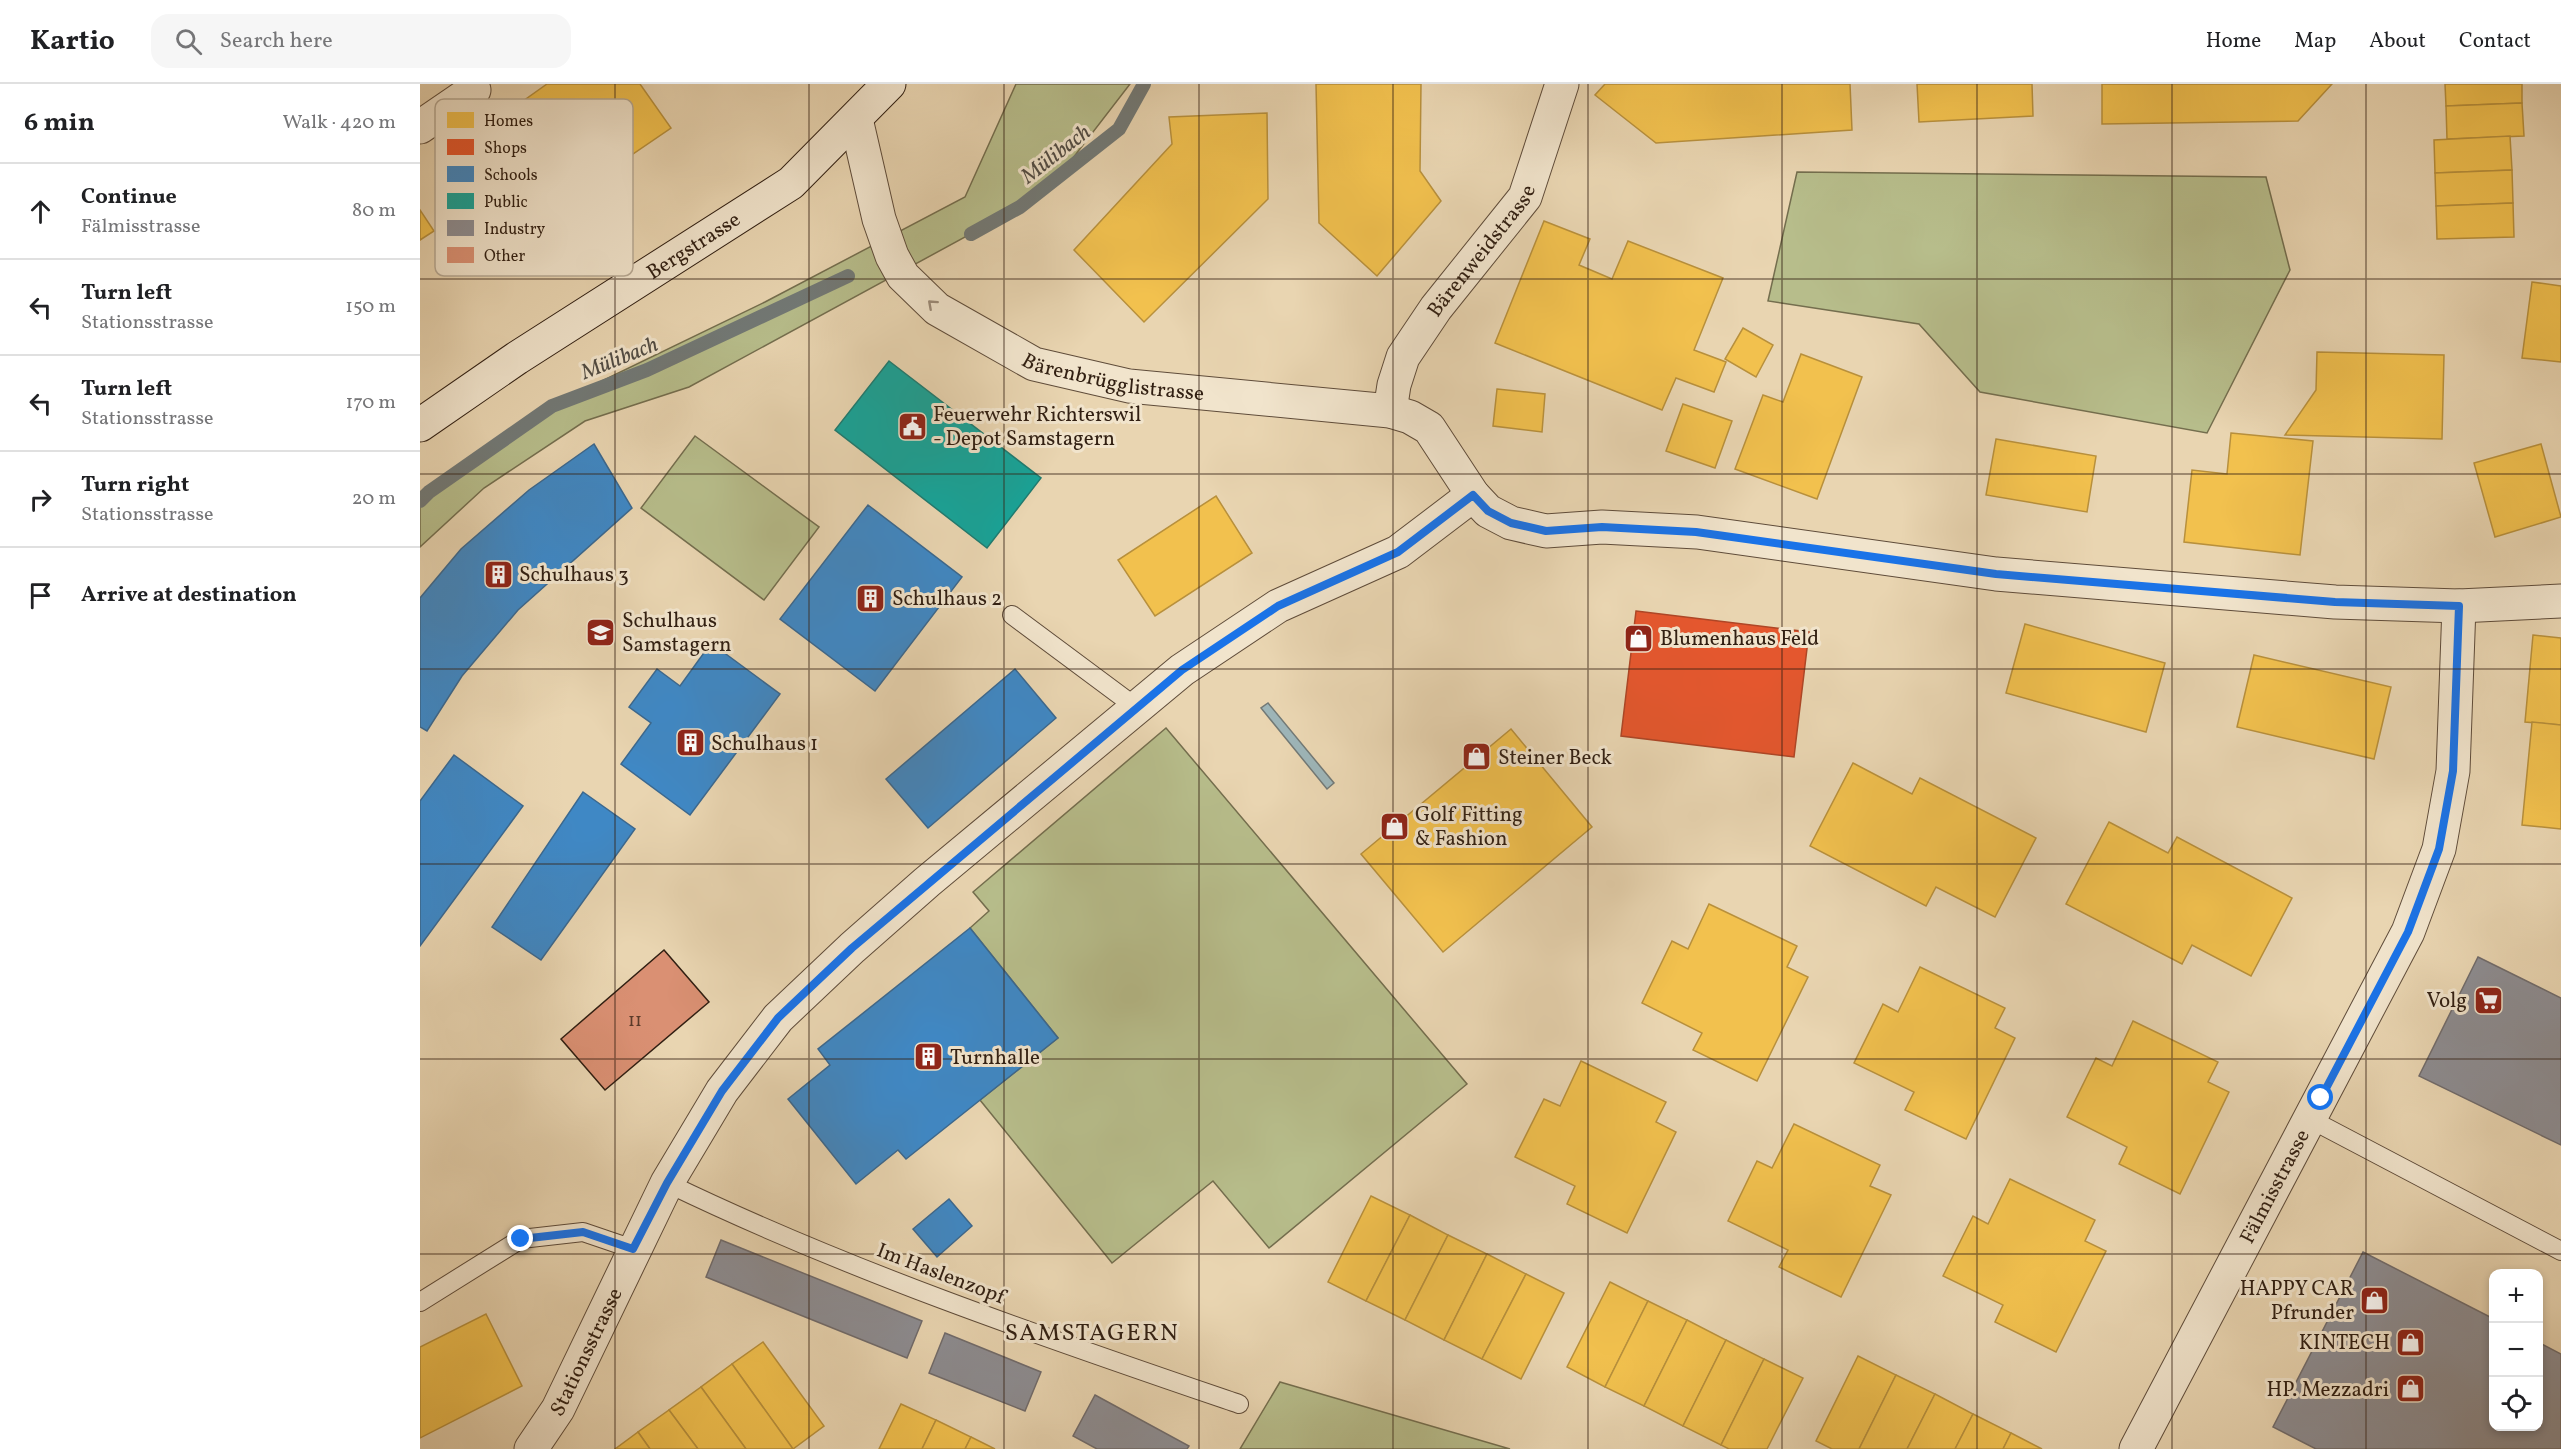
<!DOCTYPE html>
<meta charset="utf-8">
<style>
:root{--surface:#fff;--page:#f6f6f6;--text:#202124;--muted:#757577;--line:#e0e0e0}
body{margin:0;font-family:Vollkorn,serif;background:var(--page);color:var(--text)}
.controls{position:absolute;right:18px;bottom:18px;display:grid;overflow:hidden;border-radius:12px;box-shadow:0 3px 9px #0003}
.controls button{width:54px;height:54px;display:grid;place-items:center;padding:0;border:0;border-bottom:2px solid var(--line);background:var(--surface);color:var(--text);font:30px sans-serif}
.stop{position:absolute;width:18px;height:18px;margin:-14px;border:4px solid #1a73e8;border-radius:50%;background:#fff}
.stop.end{background:#1a73e8;border-color:#fff;box-shadow:0 2px 6px #0008}
.list{margin:0;padding:0;list-style:none}
h2{display:flex;justify-content:space-between;align-items:center;height:78px;margin:0;padding:0 24px;font-size:26px}
h2 small{font-size:20px;font-weight:400;color:var(--muted)}
.list li{display:grid;grid-template-columns:39px 1fr auto;gap:18px;align-items:center;box-sizing:border-box;height:96px;padding:0 24px;border-top:2px solid var(--line)}
.list b{display:block;font-size:22px;white-space:nowrap}
.list p{margin:0;font-size:20px;white-space:nowrap;color:var(--muted)}
.list em{font-size:20px;font-style:normal;color:var(--muted)}
.icon{flex:none;width:33px;height:33px;fill:none;stroke:currentColor;stroke-width:2;stroke-linecap:round;stroke-linejoin:round}
.map{position:relative;flex:none;width:2141px;height:1365px;overflow:hidden}
header{display:flex;align-items:center;gap:36px;box-sizing:border-box;height:84px;padding:0 30px;background:var(--surface);border-bottom:2px solid var(--line)}
header strong{font-size:28px}
nav{display:flex;gap:33px;margin-inline-start:auto;font-size:21px}
.search{width:420px;height:54px;background:var(--page);display:flex;align-items:center;gap:15px;box-sizing:border-box;padding:0 21px;border-radius:18px;color:var(--muted);font-size:22px}
main{display:flex}
aside{flex:1;background:var(--surface)}
.map>svg:first-child{display:block}
</style>
<header>
<strong>Kartio</strong>
<div class="search"><svg class="icon" aria-label="search" viewBox="0 0 24 24"><circle cx="10" cy="10" r="6"/><path d="M15 15l6 6"/></svg>Search here</div>
<nav><a>Home</a><a>Map</a><a>About</a><a>Contact</a></nav>
</header>
<main>
<aside>
<h2>6 min<small>Walk · 420 m</small></h2>
<ul class="list">
<li><svg class="icon" aria-label="ahead" viewBox="0 0 24 24"><path d="M12 20V5M6 11l6-6 6 6"/></svg><div><b>Continue</b><p>Fälmisstrasse</p></div><em>80 m</em></li>
<li><svg class="icon" aria-label="left" viewBox="0 0 24 24"><path d="M17 20v-9H6M10 6l-5 5 5 5"/></svg><div><b>Turn left</b><p>Stationsstrasse</p></div><em>150 m</em></li>
<li><svg class="icon" aria-label="left" viewBox="0 0 24 24"><path d="M17 20v-9H6M10 6l-5 5 5 5"/></svg><div><b>Turn left</b><p>Stationsstrasse</p></div><em>170 m</em></li>
<li><svg class="icon" aria-label="right" viewBox="0 0 24 24"><path d="M7 20v-9h11M14 6l5 5-5 5"/></svg><div><b>Turn right</b><p>Stationsstrasse</p></div><em>20 m</em></li>
<li><svg class="icon" aria-label="arrive" viewBox="0 0 24 24"><path d="M6 21V4h12l-3 4 3 4H6"/></svg><div><b>Arrive at destination</b></div></li>
</ul>
</aside>
<div class="map">
<svg width="2141" height="1365" viewBox="0 0 2141 1365">
<rect width="100%" height="100%" fill="#e9d5b1"/>
<filter id="stains"><feTurbulence type="fractalNoise" baseFrequency=".00333" numOctaves="4"/><feColorMatrix values="0 0 0 0 .2 0 0 0 0 .09 0 0 0 0 .02 0 0 0 .5 -.17"/></filter>
<radialGradient id="worn" r=".72"><stop offset=".6" stop-color="#630" stop-opacity="0"/><stop offset="1" stop-color="#630" stop-opacity=".3"/></radialGradient>
<g fill="#b7bd8b" stroke="#746e4e" stroke-width="1.5">
<path d="M 596,0 L 710,0 L 626,109 L 269,303 L 165,337 L 64,404 L 0,463 L 0,415 L 124,325 L 345,218 L 545,113 Z"/>
<path d="M 1377,88 L 1846,93 L 1870,186 L 1787,349 L 1560,308 L 1499,240 L 1348,217 Z"/>
<path d="M 275,352 L 399,443 L 344,516 L 221,424 Z"/>
<path d="M 746,644 L 1047,1000 L 849,1164 L 793,1097 L 692,1179 L 560,1016 L 638,954 L 550,844 L 569,827 L 553,808 Z"/>
<path d="M 860,1298 L 1090,1365 L 820,1365 Z"/>
</g>
<path fill="#9db5b8" stroke="#727976" stroke-width="1.5" d="M 848,619 L 914,699 L 907,705 L 841,624 Z"/>
<g fill="#f2c14e" stroke="#b8903c" stroke-width="1.5">
<path d="M 127,0 L 220,0 L 251,44 L 197,81 L 208,96 L 103,170 L 31,68 Z"/>
<path d="M 896,0 L 1001,0 L 1000,87 L 1021,117 L 957,192 L 899,139 Z"/>
<path d="M 1185,0 L 1430,0 L 1432,46 L 1236,59 L 1175,11 Z"/>
<path d="M 1497,0 L 1612,0 L 1613,32 L 1499,38 Z"/>
<path d="M 1682,0 L 1912,0 L 1878,37 L 1682,40 Z"/>
<path d="M 2025,0 L 2102,0 L 2102,19 L 2026,22 Z"/>
<path d="M 2102,19 L 2104,52 L 2027,55 L 2026,22 Z"/>
<path d="M 847,29 L 848,115 L 724,238 L 654,166 L 752,60 L 749,33 Z"/>
<path d="M 2090,52 L 2092,86 L 2015,89 L 2014,56 Z"/>
<path d="M 2092,86 L 2093,119 L 2016,122 L 2015,89 Z"/>
<path d="M 2093,119 L 2094,153 L 2017,155 L 2016,122 Z"/>
<path d="M 0,126 L 14,147 L 0,156 Z"/>
<path d="M 1124,137 L 1170,155 L 1159,181 L 1192,195 L 1208,157 L 1303,194 L 1274,266 L 1306,278 L 1294,308 L 1256,294 L 1242,326 L 1075,259 Z"/>
<path d="M 2112,198 L 2141,202 L 2141,278 L 2102,274 Z"/>
<path d="M 1323,244 L 1353,261 L 1336,293 L 1305,275 Z"/>
<path d="M 1897,268 L 2024,271 L 2022,355 L 1865,351 L 1896,306 Z"/>
<path d="M 1381,270 L 1442,293 L 1397,415 L 1315,385 L 1343,311 L 1363,318 Z"/>
<path d="M 1077,305 L 1125,310 L 1122,348 L 1073,342 Z"/>
<path d="M 1263,320 L 1312,337 L 1295,384 L 1246,367 Z"/>
<path d="M 1811,349 L 1893,357 L 1880,471 L 1764,458 L 1772,386 L 1807,390 Z"/>
<path d="M 1576,355 L 1676,372 L 1667,428 L 1566,411 Z"/>
<path d="M 2121,360 L 2141,433 L 2075,453 L 2054,379 Z"/>
<path d="M 796,412 L 832,469 L 735,532 L 698,476 Z"/>
<path d="M 1605,540 L 1745,579 L 1726,648 L 1586,609 Z"/>
<path d="M 2113,551 L 2141,554 L 2141,641 L 2105,638 Z"/>
<path d="M 1834,571 L 1971,603 L 1954,675 L 1817,643 Z"/>
<path d="M 2112,638 L 2141,641 L 2141,745 L 2102,741 Z"/>
<path d="M 1091,645 L 1172,743 L 1023,868 L 941,770 Z"/>
<path d="M 1433,679 L 1492,710 L 1500,694 L 1616,754 L 1575,833 L 1516,803 L 1506,822 L 1390,762 Z"/>
<path d="M 1689,738 L 1748,769 L 1757,753 L 1872,814 L 1831,892 L 1772,861 L 1762,880 L 1646,820 Z"/>
<path d="M 1289,820 L 1377,862 L 1367,883 L 1388,893 L 1337,997 L 1273,966 L 1282,949 L 1222,919 L 1252,857 L 1268,865 Z"/>
<path d="M 1500,883 L 1585,924 L 1575,944 L 1595,954 L 1546,1055 L 1485,1026 L 1494,1008 L 1434,979 L 1463,920 L 1478,928 Z"/>
<path d="M 1713,937 L 1798,978 L 1788,998 L 1809,1008 L 1760,1110 L 1699,1080 L 1707,1063 L 1647,1033 L 1676,974 L 1692,982 Z"/>
<path d="M 1161,977 L 1246,1018 L 1236,1038 L 1256,1048 L 1207,1149 L 1147,1120 L 1155,1102 L 1095,1073 L 1124,1015 L 1140,1022 Z"/>
<path d="M 1374,1040 L 1460,1081 L 1450,1102 L 1471,1111 L 1421,1213 L 1359,1183 L 1368,1166 L 1308,1137 L 1337,1077 L 1352,1084 Z"/>
<path d="M 1590,1095 L 1675,1136 L 1665,1157 L 1686,1167 L 1636,1268 L 1575,1238 L 1583,1221 L 1523,1192 L 1553,1132 L 1568,1140 Z"/>
<path d="M 951,1112 L 990,1131 L 946,1217 L 908,1198 Z"/>
<path d="M 990,1131 L 1028,1151 L 985,1236 L 946,1217 Z"/>
<path d="M 1028,1151 L 1067,1170 L 1024,1256 L 985,1236 Z"/>
<path d="M 1067,1170 L 1106,1190 L 1062,1275 L 1024,1256 Z"/>
<path d="M 1106,1190 L 1144,1209 L 1101,1295 L 1062,1275 Z"/>
<path d="M 1190,1198 L 1228,1217 L 1185,1303 L 1147,1283 Z"/>
<path d="M 1228,1217 L 1267,1236 L 1224,1322 L 1185,1303 Z"/>
<path d="M 66,1230 L 102,1302 L 0,1354 L 0,1263 Z"/>
<path d="M 1267,1236 L 1306,1256 L 1263,1342 L 1224,1322 Z"/>
<path d="M 1306,1256 L 1344,1275 L 1301,1361 L 1263,1342 Z"/>
<path d="M 343,1258 L 404,1342 L 373,1365 L 312,1280 Z"/>
<path d="M 1438,1272 L 1476,1291 L 1439,1365 L 1412,1365 L 1396,1357 Z"/>
<path d="M 1344,1275 L 1383,1294 L 1347,1365 L 1309,1365 L 1301,1361 Z"/>
<path d="M 312,1280 L 373,1365 L 326,1365 L 281,1303 Z"/>
<path d="M 1476,1291 L 1515,1310 L 1487,1365 L 1439,1365 Z"/>
<path d="M 281,1303 L 326,1365 L 278,1365 L 249,1326 Z"/>
<path d="M 1515,1310 L 1553,1330 L 1535,1365 L 1487,1365 Z"/>
<path d="M 481,1320 L 516,1336 L 502,1365 L 459,1365 Z"/>
<path d="M 249,1326 L 278,1365 L 230,1365 L 218,1348 Z"/>
<path d="M 1553,1330 L 1591,1349 L 1583,1365 L 1535,1365 Z"/>
<path d="M 516,1336 L 551,1353 L 545,1365 L 502,1365 Z"/>
<path d="M 218,1348 L 230,1365 L 195,1365 Z"/>
<path d="M 1591,1349 L 1622,1365 L 1583,1365 Z"/>
<path d="M 551,1353 L 575,1365 L 545,1365 Z"/>
</g>
<path fill="#e4572e" stroke="#ae4626" stroke-width="1.5" d="M 1216,527 L 1389,548 L 1374,673 L 1201,652 Z"/>
<g fill="#3f88c5" stroke="#3b688f" stroke-width="1.5">
<path d="M 174,360 L 212,424 L 98,526 L 42,592 L 7,647 L 0,643 L 0,514 L 41,465 L 109,406 Z"/>
<path d="M 448,421 L 542,493 L 455,607 L 360,535 Z"/>
<path d="M 291,559 L 360,610 L 270,731 L 201,680 L 231,639 L 209,623 L 237,585 L 260,602 Z"/>
<path d="M 595,585 L 636,634 L 508,744 L 466,695 Z"/>
<path d="M 34,671 L 103,722 L 0,862 L 0,717 Z"/>
<path d="M 163,708 L 215,745 L 121,876 L 72,843 Z"/>
<path d="M 550,844 L 638,954 L 486,1075 L 478,1066 L 436,1100 L 368,1015 L 410,981 L 398,965 Z"/>
<path d="M 529,1115 L 552,1142 L 517,1173 L 493,1145 Z"/>
</g>
<path fill="#17a398" stroke="#1f7b70" stroke-width="1.5" d="M 469,277 L 621,394 L 567,464 L 415,346 Z"/>
<g fill="#8d8d92" stroke="#716c6c" stroke-width="1.5">
<path d="M 2058,873 L 2141,914 L 2141,1061 L 1999,992 Z"/>
<path d="M 301,1156 L 502,1237 L 487,1274 L 286,1193 Z"/>
<path d="M 1943,1168 L 2074,1235 L 2074,1342 L 2118,1342 L 2118,1258 L 2141,1270 L 2141,1365 L 1896,1365 L 1853,1343 Z"/>
<path d="M 525,1249 L 621,1288 L 605,1327 L 509,1289 Z"/>
<path d="M 675,1311 L 769,1362 L 767,1365 L 677,1365 L 653,1352 Z"/>
</g>
<g fill="none" stroke-linecap="round" stroke-linejoin="round">
<g stroke="#727976" stroke-width="14">
<path d="M 551,150 L 600,123 L 699,45 L 724,0"/>
<path d="M 0,417 L 9,408 L 132,322 L 227,286 L 428,192"/>
</g>
</g>
<path fill="#da9073" stroke="#311f12" stroke-width="1.5" d="M 244,866 L 289,918 L 185,1006 L 141,955 Z"/>
<g fill="none" stroke-linecap="round" stroke-linejoin="round">
<defs>
<g id="service">
<path d="M 592,531 L 717,624"/>
<path d="M 1890,1035 L 2141,1167"/>
<path d="M 247,1099 C 431,1188 626,1254 819,1320"/>
<path d="M 0,1218 L 101,1155 L 163,1148 L 213,1165"/>
</g>
<g id="minor">
<path d="M 0,43 L 54,6"/>
<path id="s1" d="M 970,327 L 974,301 L 983,273 L 1016,224 L 1105,113 L 1142,0"/>
<path id="s2" d="M 111,1365 L 138,1325 L 247,1099 L 302,1007 L 358,934 L 432,864 L 507,798 L 762,586 L 858,522 L 978,468 L 1053,411"/>
<path id="s3" d="M 1716,1365 L 1988,848 L 2019,765 L 2033,687 L 2039,522"/>
</g>
<g id="tertiary">
<path id="s4" d="M 436,35 L 459,135 L 472,172 L 483,192 L 517,225 L 614,280 L 709,302 L 970,327 L 990,333 L 1009,344 L 1053,411 L 1068,427 L 1091,439 L 1126,447 L 1182,443 L 1277,448 L 1576,490 L 1915,518 L 2039,522 L 2141,517"/>
</g>
<g id="secondary">
<path id="s5" d="M 0,341 L 97,274 L 371,99 L 469,0"/>
</g>
</defs>
<use href="#service" stroke="#5f4c3a" stroke-width="20"/>
<use href="#minor" stroke="#5f4c3a" stroke-width="35"/>
<use href="#tertiary" stroke="#5f4c3a" stroke-width="35"/>
<use href="#secondary" stroke="#311f12" stroke-width="35"/>
<use href="#service" stroke="#f1e4cc" stroke-width="18"/>
<use href="#minor" stroke="#f1e4cc" stroke-width="33"/>
<use href="#tertiary" stroke="#f1e4cc" stroke-width="33"/>
<use href="#secondary" stroke="#f1e4cc" stroke-width="33"/>
</g>
<defs><path id="oneway-chevron" d="M-2-3.5L2.5 0L-2 3.5" fill="none" stroke-width="1.6" stroke-linecap="round" stroke-linejoin="round" transform="scale(1.5)"/></defs>
<use stroke="#9b8b78" href="#oneway-chevron" transform="translate(512 220) rotate(-138)"/>
<g fill="none" stroke-linecap="round" stroke-linejoin="round">
<path stroke="#1a73e8" stroke-width="8" d="M 101,1155 L 163,1148 L 213,1165 L 247,1099 L 302,1007 L 358,934 L 432,864 L 762,586 L 858,522 L 978,468 L 1053,411 L 1068,427 L 1091,439 L 1126,447 L 1182,443 L 1276,448 L 1576,490 L 1915,518 L 2039,522 L 2033,687 L 2019,765 L 1988,848 L 1901,1014"/>
</g>
<path fill="none" stroke="#311f12" stroke-width="1.5" stroke-opacity="0.55" d="M 195,0 L 195,1365M 389,0 L 389,1365M 584,0 L 584,1365M 779,0 L 779,1365M 973,0 L 973,1365M 1168,0 L 1168,1365M 1362,0 L 1362,1365M 1557,0 L 1557,1365M 1752,0 L 1752,1365M 1946,0 L 1946,1365M 0,195 L 2141,195M 0,390 L 2141,390M 0,585 L 2141,585M 0,780 L 2141,780M 0,975 L 2141,975M 0,1170 L 2141,1170"/>
<defs>
<symbol id="civic-square" viewBox="-11 -11 22 22"><rect x="-9" y="-9" width="18" height="18" rx="4" fill="#8f2418" stroke="#f1e4cc"/><path d="M-.6-6.5H3V-4.5H.6V-3L4-1V1h2V6H-6V1h2V-1L-.6-3ZM-1.2 2.5V6h2.4V2.5Z" fill="#fff"/></symbol>
<symbol id="building-square" viewBox="-11 -11 22 22"><rect x="-9" y="-9" width="18" height="18" rx="4" fill="#8f2418" stroke="#f1e4cc"/><path d="M-4-6H4V6H1V3H-1V6H-4ZM-2.5-4.3h1.7v1.8h-1.7ZM.8-4.3h1.7v1.8H.8ZM-2.5-1h1.7V.8h-1.7ZM.8-1h1.7V.8H.8Z" fill="#fff"/></symbol>
<symbol id="school-square" viewBox="-11 -11 22 22"><rect x="-9" y="-9" width="18" height="18" rx="4" fill="#8f2418" stroke="#f1e4cc"/><path d="M0-5L7-2L0 1L-7-2ZM-4 1L0 2.5L4 1V4Q0 6-4 4Z" fill="#fff"/></symbol>
<symbol id="shop-square" viewBox="-11 -11 22 22"><rect x="-9" y="-9" width="18" height="18" rx="4" fill="#8f2418" stroke="#f1e4cc"/><path d="M-5-2.5h2.3a2.7 3.5 0 0 1 5.4 0H5L5.5 6h-11ZM-1.5-2.5h3a1.5 2.3 0 0 0-3 0Z" fill="#fff"/></symbol>
<symbol id="supermarket-square" viewBox="-11 -11 22 22"><rect x="-9" y="-9" width="18" height="18" rx="4" fill="#8f2418" stroke="#f1e4cc"/><path d="M-6-5.5h2.5l.6 2H6L4.5 2H-2.5L-4.4-4H-6ZM-1.5 3.2a1.3 1.3 0 1 0 .1 0ZM3 3.2a1.3 1.3 0 1 0 .1 0Z" fill="#fff"/></symbol>
</defs>
<g fill-rule="evenodd">
<use href="#civic-square" x="476" y="326" width="33" height="33"/>
<use href="#building-square" x="62" y="474" width="33" height="33"/>
<use href="#building-square" x="434" y="498" width="33" height="33"/>
<use href="#school-square" x="164" y="532" width="33" height="33"/>
<use href="#shop-square" x="1202" y="538" width="33" height="33"/>
<use href="#building-square" x="254" y="642" width="33" height="33"/>
<use href="#shop-square" x="1040" y="656" width="33" height="33"/>
<use href="#shop-square" x="958" y="726" width="33" height="33"/>
<use href="#supermarket-square" x="2052" y="900" width="33" height="33"/>
<use href="#building-square" x="492" y="956" width="33" height="33"/>
<use href="#shop-square" x="1938" y="1200" width="33" height="33"/>
<use href="#shop-square" x="1974" y="1242" width="33" height="33"/>
<use href="#shop-square" x="1974" y="1288" width="33" height="33"/>
</g>
<g text-anchor="middle" stroke-width="6" stroke-linejoin="round" paint-order="stroke">
<g font-size="18" fill="#5b3b2a">
<text x="215" y="942">11</text>
</g>
<g font-size="21" fill="#311f12" stroke="#f1e4cc">
<text dy="7" stroke="none"><textPath href="#s5" startOffset="327">Bergstrasse</textPath></text>
<text dy="7" stroke="none"><textPath href="#s1" startOffset="188">Bärenweidstrasse</textPath></text>
<text dy="7" stroke="none"><textPath href="#s4" startOffset="404">Bärenbrügglistrasse</textPath></text>
<text dy="7" stroke="none"><textPath href="#s3" startOffset="297">Fälmisstrasse</textPath></text>
<text transform="translate(521 1189) rotate(21)" y="7">Im Haslenzopf</text>
<text dy="7" stroke="none"><textPath href="#s2" startOffset="112">Stationsstrasse</textPath></text>
</g>
<g font-size="21" fill="#311f12" stroke="#f1e4cc" text-anchor="start">
<text x="513" y="337">Feuerwehr Richterswil<tspan x="513" dy="24">- Depot Samstagern</tspan></text>
<text x="99" y="497">Schulhaus 3</text>
<text x="472" y="521">Schulhaus 2</text>
<text x="202" y="543">Schulhaus<tspan x="202" dy="24">Samstagern</tspan></text>
<text x="1240" y="561">Blumenhaus Feld</text>
<text x="291" y="666">Schulhaus 1</text>
<text x="1078" y="680">Steiner Beck</text>
<text x="995" y="737">Golf Fitting<tspan x="995" dy="24">&amp; Fashion</tspan></text>
<text x="2047" y="923" text-anchor="end">Volg</text>
<text x="530" y="980">Turnhalle</text>
<text x="1934" y="1211" text-anchor="end">HAPPY CAR<tspan x="1934" dy="24">Pfrunder</tspan></text>
<text x="1970" y="1265" text-anchor="end">KINTECH</text>
<text x="1969" y="1312" text-anchor="end">HP. Mezzadri</text>
</g>
<g font-size="22" font-style="italic" fill="#514c44" stroke="#f1e4cc">
<text transform="translate(635 69) rotate(-38)" y="8">Mülibach</text>
<text transform="translate(199 273) rotate(-22)" y="8">Mülibach</text>
</g>
<g font-size="24" letter-spacing="1.5" fill="#311f12" stroke="#f1e4cc">
<text x="672" y="1256">SAMSTAGERN</text>
</g>
</g>
<rect x="15" y="15" width="198" height="177" rx="9" fill="#f1e4cc" stroke="#b7a994" stroke-width="1.5"/>
<rect x="27" y="28" width="27" height="16" fill="#f2c14e"/>
<rect x="27" y="55" width="27" height="16" fill="#e4572e"/>
<rect x="27" y="82" width="27" height="16" fill="#3f88c5"/>
<rect x="27" y="109" width="27" height="16" fill="#17a398"/>
<rect x="27" y="136" width="27" height="16" fill="#8d8d92"/>
<rect x="27" y="163" width="27" height="16" fill="#da9073"/>
<g font-size="16" fill="#311f12">
<text x="64" y="42">Homes</text>
<text x="64" y="69">Shops</text>
<text x="64" y="96">Schools</text>
<text x="64" y="123">Public</text>
<text x="64" y="150">Industry</text>
<text x="64" y="177">Other</text>
</g>
<rect width="100%" height="100%" filter="url(#stains)"/>
<rect width="100%" height="100%" fill="url(#worn)"/>
</svg>
<div class="controls">
<button>+</button>
<button>−</button>
<button><svg class="icon" aria-label="locate" viewBox="0 0 24 24"><circle cx="12" cy="12" r="6"/><path d="M12 2v4M12 18v4M2 12h4M18 12h4"/></svg></button>
</div>
<div class="stop" style="left:1901px;top:1014px"></div>
<div class="stop end" style="left:101px;top:1155px"></div>
</div>
</main>
